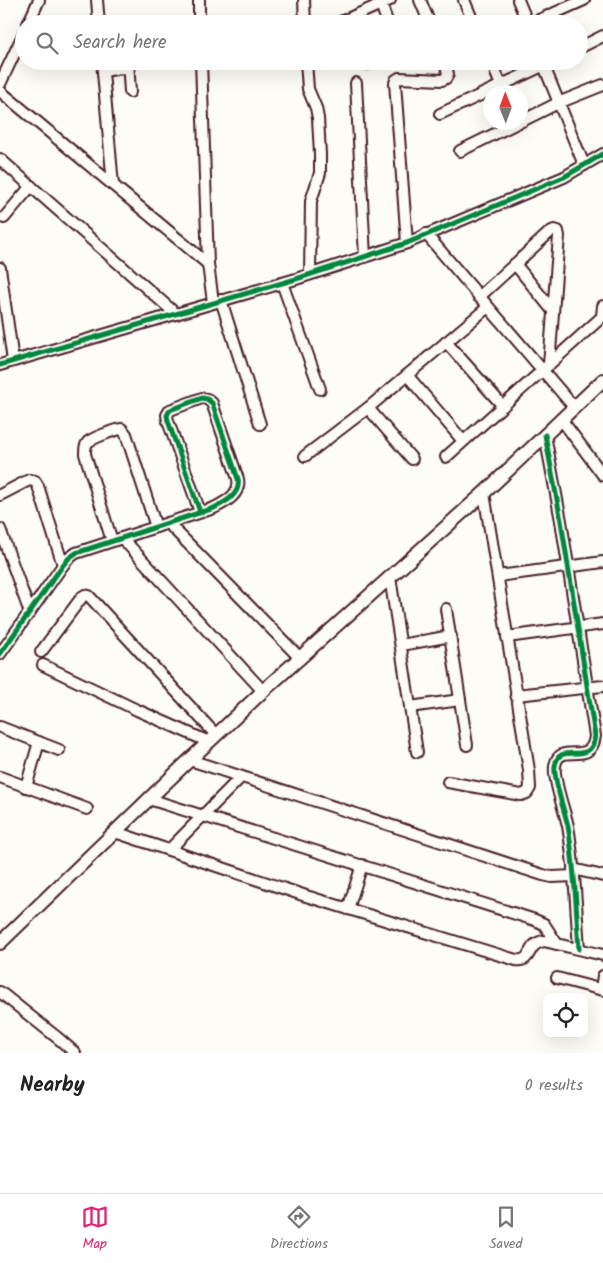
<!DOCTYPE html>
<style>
:root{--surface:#fff;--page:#f2f2f2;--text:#222;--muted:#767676;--line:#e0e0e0;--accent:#db2777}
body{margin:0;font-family:Kalam,sans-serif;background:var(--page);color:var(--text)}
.controls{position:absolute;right:15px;bottom:15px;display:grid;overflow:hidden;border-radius:10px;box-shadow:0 5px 20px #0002}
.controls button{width:45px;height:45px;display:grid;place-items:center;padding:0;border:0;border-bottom:1px solid var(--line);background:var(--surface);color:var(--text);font:25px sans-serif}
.compass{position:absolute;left:483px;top:85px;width:45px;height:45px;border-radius:50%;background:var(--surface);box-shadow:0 5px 20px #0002;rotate:359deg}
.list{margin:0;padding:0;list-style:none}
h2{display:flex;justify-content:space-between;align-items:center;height:65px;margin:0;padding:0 20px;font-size:21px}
h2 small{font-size:16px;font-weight:400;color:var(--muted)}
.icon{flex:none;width:28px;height:28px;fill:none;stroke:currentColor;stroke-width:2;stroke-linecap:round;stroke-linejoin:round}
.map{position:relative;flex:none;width:603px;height:1053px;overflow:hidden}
.search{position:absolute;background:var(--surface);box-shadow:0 5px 20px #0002;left:15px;right:15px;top:15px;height:55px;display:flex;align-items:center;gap:12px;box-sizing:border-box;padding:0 18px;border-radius:28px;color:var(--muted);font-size:19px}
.sheet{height:140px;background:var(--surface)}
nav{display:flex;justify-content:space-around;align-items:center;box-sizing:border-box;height:70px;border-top:1px solid var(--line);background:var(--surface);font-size:14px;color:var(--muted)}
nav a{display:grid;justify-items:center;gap:2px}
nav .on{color:var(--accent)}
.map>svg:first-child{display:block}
</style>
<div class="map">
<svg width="603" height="1053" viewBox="0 0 603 1053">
<rect width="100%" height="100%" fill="#fdfcf7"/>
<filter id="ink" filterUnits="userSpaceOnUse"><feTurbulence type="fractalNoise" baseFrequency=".02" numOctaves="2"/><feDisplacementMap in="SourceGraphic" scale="10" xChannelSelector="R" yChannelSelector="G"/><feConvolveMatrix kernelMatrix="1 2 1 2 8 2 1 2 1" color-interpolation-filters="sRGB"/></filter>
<g filter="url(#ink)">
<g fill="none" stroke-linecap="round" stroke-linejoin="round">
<defs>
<g id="minor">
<path d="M 97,0 L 99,24"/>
<path d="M 199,0 L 199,24"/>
<path d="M 304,0 L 305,24"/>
<path d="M 420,0 L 430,24"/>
<path d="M 464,0 L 474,24"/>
<path d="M 518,0 L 528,24"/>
<path d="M 381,4 L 388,24"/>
<path d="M 28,24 L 39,0"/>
<path d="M 336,24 L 390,0"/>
<path d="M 530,24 L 584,0"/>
<path d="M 579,48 L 603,36"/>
<path d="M 102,61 L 113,185"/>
<path d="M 128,61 L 130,92"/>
<path d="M 201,61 L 208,264 L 213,302"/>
<path d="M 306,61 L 308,89 L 316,108 L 318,118 L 320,154 L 320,173 L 311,201 L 310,274"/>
<path d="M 367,61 L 368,64"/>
<path d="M 491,61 L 501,85"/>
<path d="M 542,61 L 584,165"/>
<path d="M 103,71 L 129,67"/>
<path d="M 356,83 L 365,257"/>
<path d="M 0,84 L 24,33"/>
<path d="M 0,91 L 208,264"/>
<path d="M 440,114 L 553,61"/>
<path d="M 520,122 L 558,103 L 603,85"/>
<path d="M 460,151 L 519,122"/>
<path d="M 0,159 L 176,314"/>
<path d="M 4,218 L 31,186"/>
<path d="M 426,234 L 574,407"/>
<path d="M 407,243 L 395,83 L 396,80 L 399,78 L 442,80 L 446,78 L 448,74 L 445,61"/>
<path d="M 515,264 L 553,311"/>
<path d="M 0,268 L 13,361"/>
<path d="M 282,283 L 320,389"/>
<path d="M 479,297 L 550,232 L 554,230 L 558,231 L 559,236 L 549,365"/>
<path d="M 221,300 L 260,424"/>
<path d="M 602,316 L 603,306"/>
<path d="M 446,342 L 503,406"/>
<path d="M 0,365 L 296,279 L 407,243 L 564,177 L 603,154"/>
<path d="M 407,375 L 463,441"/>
<path d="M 368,408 L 412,459"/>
<path d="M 561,419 L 603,475"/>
<path d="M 545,435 L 561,521 L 595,736 C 591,769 559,739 555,766 C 553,780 565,812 568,826 C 575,867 576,908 579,949"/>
<path d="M 305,456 L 368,408 L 488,307"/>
<path d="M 446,457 L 603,316"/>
<path d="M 0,495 L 29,480 L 35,481 L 38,486 L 63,565"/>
<path d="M 168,523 L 300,658"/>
<path d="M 0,529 L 30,613"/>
<path d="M 122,538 L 263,691"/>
<path d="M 112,541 L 85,454 C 85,449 85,445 88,442 C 93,438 116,429 122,429 L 126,434 L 156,527"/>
<path d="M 498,576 L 603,562"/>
<path d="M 390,577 L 417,752"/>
<path d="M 446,609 L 467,745"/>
<path d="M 507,637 L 603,624"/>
<path d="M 401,645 L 451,636"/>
<path d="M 41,652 L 82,597 L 85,595 L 89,596 L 216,735"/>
<path d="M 0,654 L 63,565 L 69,558 L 76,553 L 214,508 C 226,502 241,494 238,479 L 212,403 L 207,399 L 202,398 L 170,410 L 167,415 L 168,421 L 200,512"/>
<path d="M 43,665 L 137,710 L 209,742"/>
<path d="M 516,695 L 603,686"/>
<path d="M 410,707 L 460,700"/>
<path d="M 0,727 L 59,750"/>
<path d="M 190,760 L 543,875 L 552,877 L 574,876"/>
<path d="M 0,777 L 87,809"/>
<path d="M 448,782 L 521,795 L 527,793 L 530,788 L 529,770 L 484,493"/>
<path d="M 26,787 L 39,742"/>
<path d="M 149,799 L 535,920 L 544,924 L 557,944"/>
<path d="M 115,832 L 306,896 L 516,960 C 534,962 525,944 544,941 L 603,955"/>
<path d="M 169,850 L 241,777"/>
<path d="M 573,869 L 603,876"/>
<path d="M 348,909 L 362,865"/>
<path d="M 557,978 L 603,990"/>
<path d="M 601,989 L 603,976"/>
<path d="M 0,992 L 59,1039 L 75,1053"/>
</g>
<path id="major" d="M 0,943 L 180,769 L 263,691 L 484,493 L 603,380"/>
</defs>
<use href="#minor" stroke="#4a1f2b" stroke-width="14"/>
<use href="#major" stroke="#4a1f2b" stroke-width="16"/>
<use href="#minor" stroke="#fdfcf7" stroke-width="10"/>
<use href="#major" stroke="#fdfcf7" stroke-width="12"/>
<defs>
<g id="cycleway">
<path d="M 0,365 L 296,279 L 407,243 L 564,177 L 603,154"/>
<path d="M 545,435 L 561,521 L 595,736 C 591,769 559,739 555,766 C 553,780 565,812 568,826 C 575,867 576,908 579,949"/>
<path d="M 0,654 L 63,565 L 69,558 L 76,553 L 214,508 C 226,502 241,494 238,479 L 212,403 L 207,399 L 202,398 L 170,410 L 167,415 L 168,421 L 200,512"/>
</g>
</defs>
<use href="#cycleway" stroke="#fdfcf7" stroke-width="8"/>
<use href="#cycleway" stroke="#00873e" stroke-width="5"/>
</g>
</g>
</svg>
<div class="controls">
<button><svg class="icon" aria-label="locate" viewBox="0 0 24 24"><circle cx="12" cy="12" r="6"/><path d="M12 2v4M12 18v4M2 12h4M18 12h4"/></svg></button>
</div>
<svg class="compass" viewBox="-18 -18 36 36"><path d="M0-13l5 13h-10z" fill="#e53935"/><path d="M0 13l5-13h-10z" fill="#767676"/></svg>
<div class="search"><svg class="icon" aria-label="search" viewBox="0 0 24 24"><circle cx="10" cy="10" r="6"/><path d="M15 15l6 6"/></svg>Search here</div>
</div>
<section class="sheet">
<h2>Nearby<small>0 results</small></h2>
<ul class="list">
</ul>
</section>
<nav>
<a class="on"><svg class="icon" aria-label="map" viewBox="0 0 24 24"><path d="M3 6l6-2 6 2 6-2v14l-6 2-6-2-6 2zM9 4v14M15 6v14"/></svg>Map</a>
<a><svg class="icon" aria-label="directions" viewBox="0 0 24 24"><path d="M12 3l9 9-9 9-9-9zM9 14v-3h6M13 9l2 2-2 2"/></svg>Directions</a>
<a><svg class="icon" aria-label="saved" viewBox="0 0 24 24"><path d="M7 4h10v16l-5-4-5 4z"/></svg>Saved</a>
</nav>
